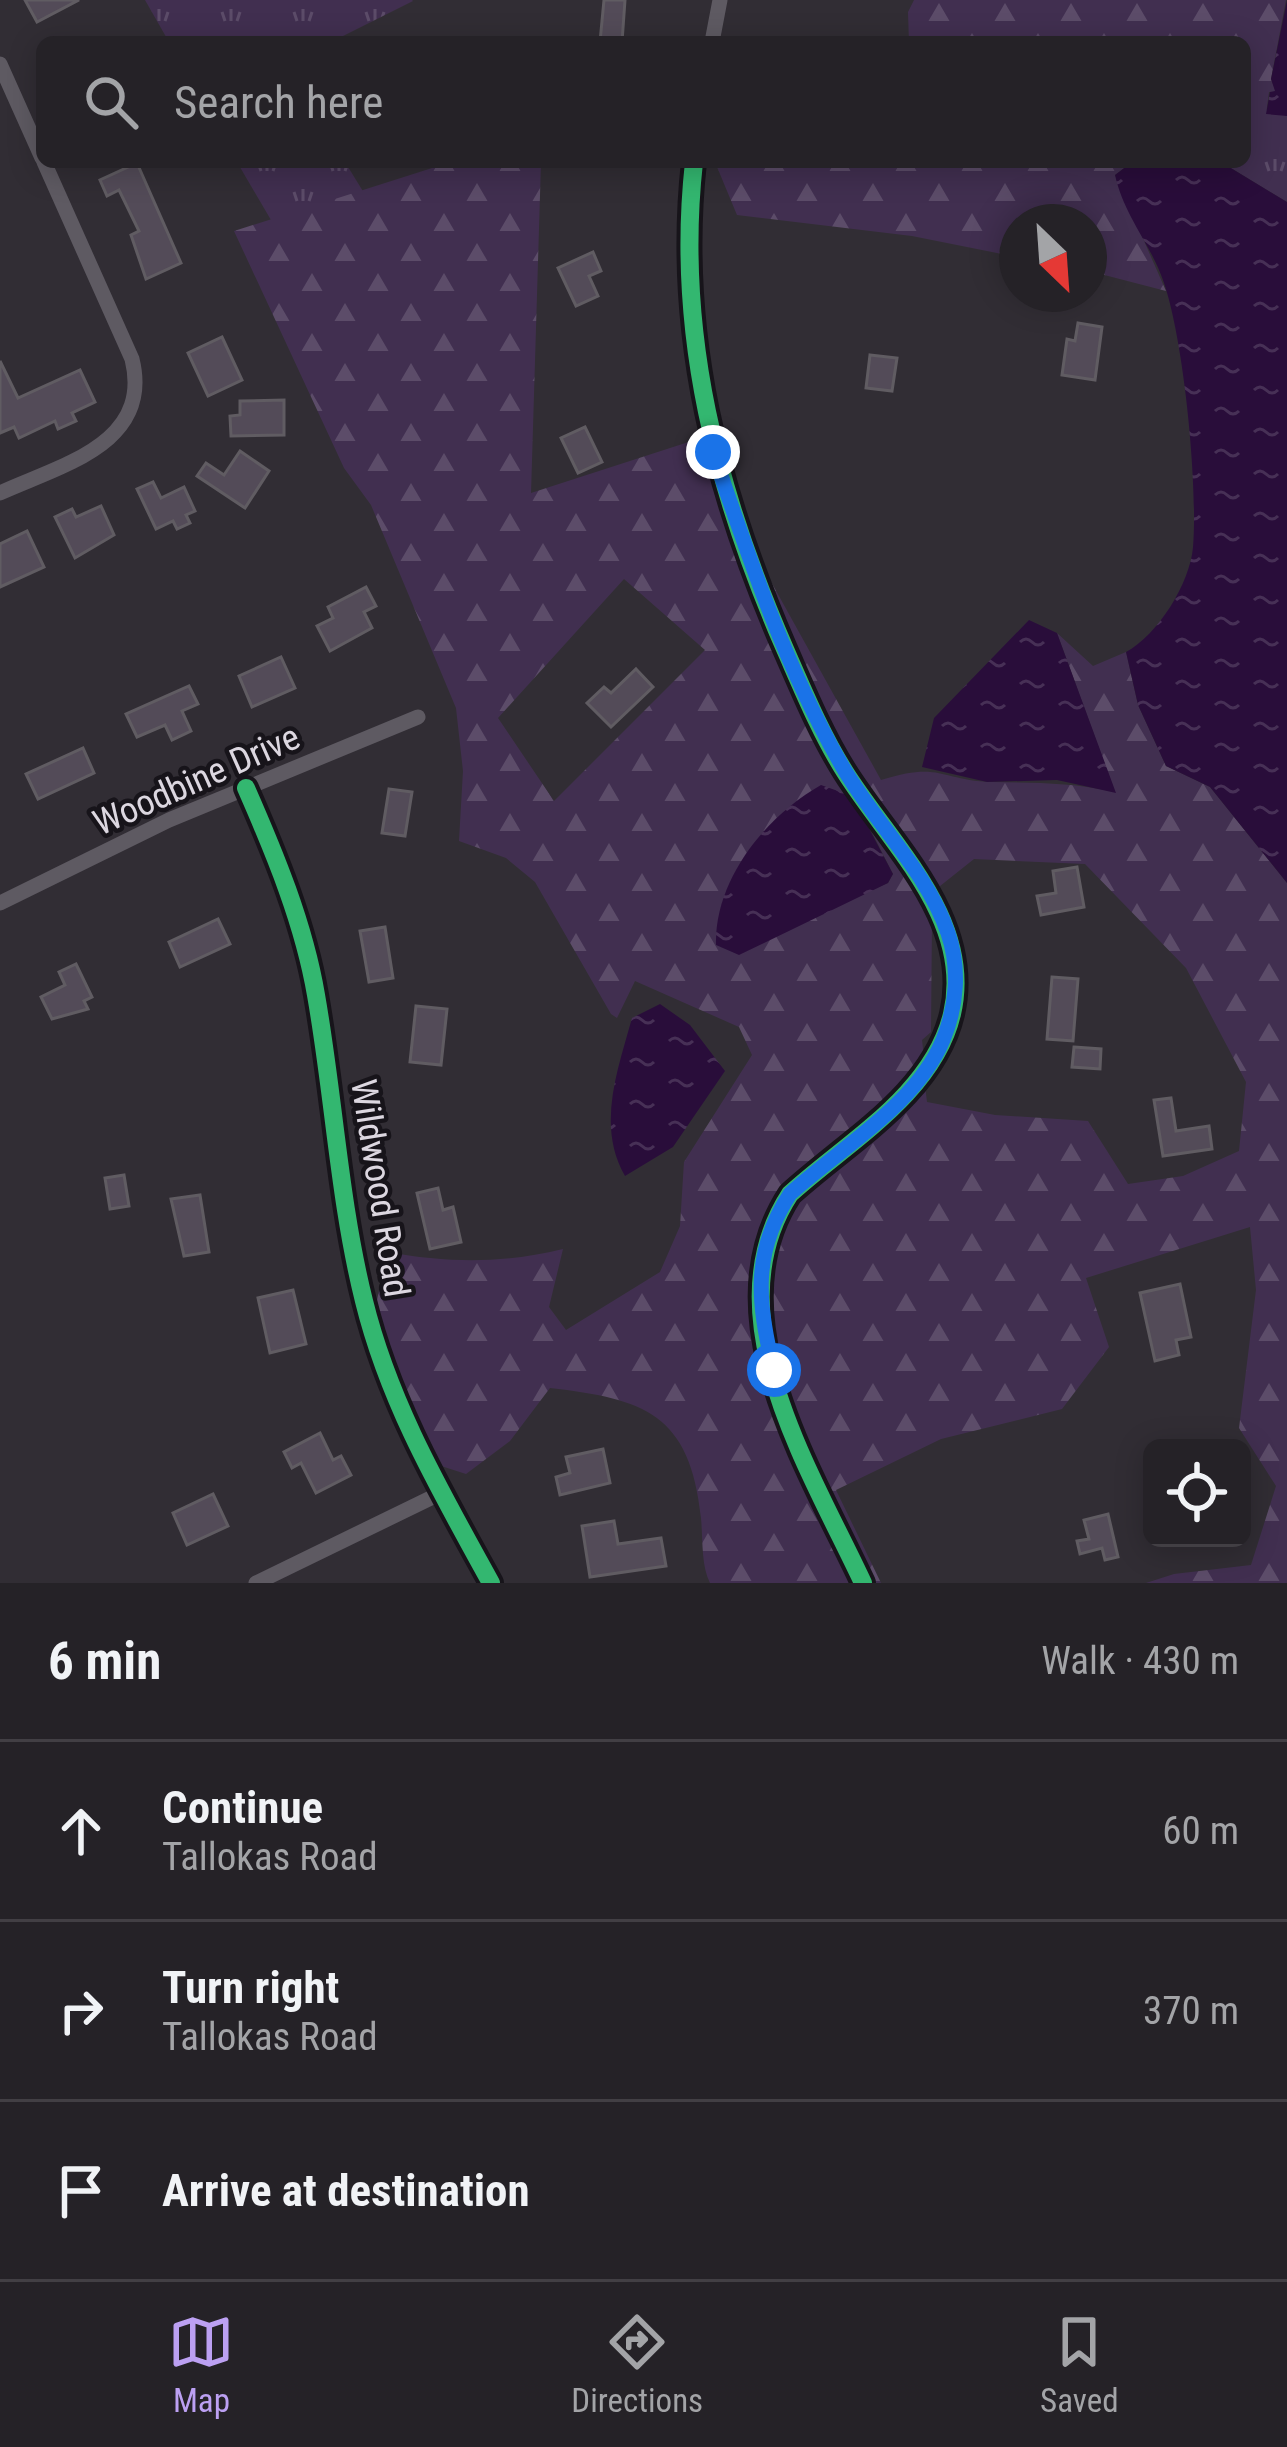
<!DOCTYPE html>
<meta charset="utf-8">
<style>
:root{--surface:#252227;--page:#312f33;--text:#f1f3f6;--muted:#a3a4a7;--line:#423f44;--accent:#bca0f2}
body{margin:0;font-family:"Roboto Condensed",sans-serif;background:var(--page);color:var(--text)}
.controls{position:absolute;right:36px;bottom:36px;display:grid;overflow:hidden;border-radius:18px;box-shadow:0 6px 30px #0003}
.controls button{width:108px;height:108px;display:grid;place-items:center;padding:0;border:0;border-bottom:3px solid var(--line);background:var(--surface);color:var(--text);font:60px sans-serif}
.compass{position:absolute;left:999px;top:204px;width:108px;height:108px;border-radius:50%;background:var(--surface);box-shadow:0 6px 30px #0003;rotate:155deg}
.stop{position:absolute;width:36px;height:36px;margin:-27px;border:9px solid #1a73e8;border-radius:50%;background:#fff}
.stop.end{background:#1a73e8;border-color:#fff;box-shadow:0 3px 12px #0008}
.list{margin:0;padding:0;list-style:none}
h2{display:flex;justify-content:space-between;align-items:center;height:156px;margin:0;padding:0 48px;font-size:51px}
h2 small{font-size:39px;font-weight:400;color:var(--muted)}
.list li{display:grid;grid-template-columns:78px 1fr auto;gap:36px;align-items:center;box-sizing:border-box;height:180px;padding:0 48px;border-top:3px solid var(--line)}
.list b{display:block;font-size:45px;white-space:nowrap}
.list p{margin:0;font-size:39px;white-space:nowrap;color:var(--muted)}
.list em{font-size:39px;font-style:normal;color:var(--muted)}
.icon{flex:none;width:66px;height:66px;fill:none;stroke:currentColor;stroke-width:2;stroke-linecap:round;stroke-linejoin:round}
.map{position:relative;flex:none;width:1287px;height:1583px;overflow:hidden}
.search{position:absolute;background:var(--surface);box-shadow:0 6px 30px #0003;left:36px;right:36px;top:36px;height:132px;display:flex;align-items:center;gap:30px;box-sizing:border-box;padding:0 42px;border-radius:18px;color:var(--muted);font-size:45px}
.sheet{height:696px;background:var(--surface)}
nav{display:flex;justify-content:space-around;align-items:center;box-sizing:border-box;height:168px;border-top:3px solid var(--line);background:var(--surface);font-size:33px;color:var(--muted)}
nav a{display:grid;justify-items:center;gap:6px}
nav .on{color:var(--accent)}
.map>svg:first-child{display:block}
</style>
<div class="map">
<svg width="1287" height="1583" viewBox="0 0 1287 1583">
<defs>
<pattern id="grass-tufts" width="24" height="20" patternUnits="userSpaceOnUse" patternTransform="scale(3)"><rect width="24" height="20" fill="#412f50"/><path d="M3 7l-1-3M5 7V3M7 7l1-3M15 17l-1-3M17 17v-4M19 17l1-3" fill="none" stroke="#5c4c69"/></pattern>
<pattern id="forest-firs" width="22" height="20" patternUnits="userSpaceOnUse" patternTransform="scale(3)"><rect width="22" height="20" fill="#412f50"/><path d="M5 1l3.5 6h-7zM16 11l3.5 6h-7z" fill="#5c4c69"/></pattern>
<pattern id="water-ripples" width="26" height="14" patternUnits="userSpaceOnUse" patternTransform="scale(3)"><rect width="26" height="14" fill="#290d3a"/><path d="M2 4q2-2 4 0t4 0M15 11q2-2 4 0t4 0" fill="none" stroke="#473056"/></pattern>
</defs>
<rect width="100%" height="100%" fill="#312d34"/>
<g fill="url(#grass-tufts)">
<path d="M 145,0 L 412,0 L 413,1 L 331,42 L 169,42 Z"/>
<path d="M 1245,103 L 1287,116 L 1287,202 L 1221,162 L 1245,162 Z"/>
<path d="M 237,162 L 345,162 L 364,193 L 271,220 Z"/>
</g>
<g fill="url(#forest-firs)" fill-rule="evenodd">
<path d="M 914,0 L 1286,0 L 1271,79 L 1276,92 L 1269,92 L 1266,114 L 1245,103 L 1245,42 L 909,42 L 908,12 Z"/>
<path d="M 451,162 L 541,162 L 531,493 L 701,438 L 777,652 L 852,796 L 821,786 L 815,914 L 888,883 L 893,874 L 861,811 L 932,916 L 931,1032 L 922,1040 L 924,1058 C 886,1111 823,1140 782,1188 C 697,1290 807,1483 854,1583 L 710,1583 C 701,1565 703,1539 701,1518 C 690,1413 644,1399 550,1388 L 510,1441 L 466,1474 L 435,1464 L 416,1425 L 376,1305 L 387,1252 C 448,1263 502,1264 563,1249 L 549,1307 L 566,1330 L 660,1272 L 680,1226 L 684,1162 L 752,1055 L 739,1027 L 635,981 L 617,1018 L 611,1014 L 535,882 L 506,858 L 459,841 L 463,771 L 456,708 L 371,505 L 344,468 L 234,231 ZM 624,579 L 705,650 L 554,801 L 498,718 Z"/>
<path d="M 715,162 L 1132,162 L 1115,175 L 1166,291 L 1089,271 L 1089,222 L 1017,222 L 1017,257 L 912,236 L 737,215 Z"/>
<path d="M 759,560 L 881,780 C 941,761 939,780 992,782 C 1037,783 1069,782 1115,792 L 1057,633 L 1093,666 L 1126,652 L 1138,705 L 1166,766 L 1210,787 L 1287,883 L 1287,1583 L 1146,1583 L 1174,1574 L 1251,1565 L 1276,1486 L 1239,1428 L 1256,1290 L 1250,1227 L 1086,1278 L 1109,1347 L 1062,1409 L 941,1439 L 836,1490 L 881,1583 L 872,1583 C 821,1476 722,1314 796,1201 L 925,1086 L 927,1102 L 995,1115 L 1088,1121 L 1128,1184 L 1183,1176 L 1239,1151 L 1246,1082 L 1186,968 L 1085,864 L 974,859 L 935,890 L 833,734 Z"/>
</g>
<g fill="url(#water-ripples)">
<path d="M 1287,0 L 1287,116 L 1266,114 L 1270,92 L 1275,91 L 1271,79 Z"/>
<path d="M 1132,162 L 1221,162 L 1287,202 L 1287,883 L 1210,787 L 1166,766 L 1138,705 L 1126,652 C 1158,635 1190,583 1193,547 C 1198,484 1184,342 1164,283 C 1151,244 1124,216 1115,175 Z"/>
<path d="M 1029,620 L 1057,633 L 1116,793 L 1057,780 L 987,782 L 922,767 L 934,718 Z"/>
<path d="M 821,785 L 852,796 L 893,874 L 888,883 L 739,955 L 716,945 C 714,880 766,816 821,785 Z"/>
<path d="M 660,1004 L 690,1025 L 725,1071 L 673,1147 L 625,1176 C 596,1126 618,1069 632,1018 Z"/>
</g>
<g fill="#534b58" stroke="#605c62" stroke-width="3">
<path d="M 25,0 L 79,0 L 37,22 Z"/>
<path d="M 604,0 L 625,0 L 622,42 L 600,42 Z"/>
<path d="M 137,163 L 181,263 L 146,279 L 131,235 L 139,231 L 119,190 L 107,196 L 100,180 Z"/>
<path d="M 593,252 L 601,271 L 589,276 L 598,296 L 576,306 L 558,268 Z"/>
<path d="M 1078,323 L 1102,327 L 1095,380 L 1062,375 L 1067,339 L 1075,341 Z"/>
<path d="M 222,337 L 242,380 L 208,396 L 188,353 Z"/>
<path d="M 870,355 L 897,358 L 892,391 L 866,388 Z"/>
<path d="M 0,361 L 18,398 L 80,370 L 95,402 L 72,413 L 76,421 L 58,429 L 55,421 L 19,438 L 14,427 L 0,433 Z"/>
<path d="M 284,400 L 284,435 L 231,436 L 230,416 L 240,415 L 240,401 Z"/>
<path d="M 585,427 L 602,462 L 578,473 L 561,438 Z"/>
<path d="M 240,451 L 269,471 L 245,508 L 197,476 L 206,463 L 224,475 Z"/>
<path d="M 153,482 L 161,498 L 184,487 L 195,511 L 186,515 L 190,523 L 177,529 L 173,521 L 156,529 L 137,489 Z"/>
<path d="M 101,506 L 114,535 L 75,558 L 55,517 L 72,509 L 76,517 Z"/>
<path d="M 27,531 L 44,567 L 0,587 L 0,544 Z"/>
<path d="M 366,587 L 376,606 L 364,612 L 372,628 L 330,651 L 317,626 L 333,618 L 328,607 Z"/>
<path d="M 281,657 L 295,688 L 252,707 L 239,676 Z"/>
<path d="M 636,669 L 653,687 L 611,727 L 587,703 L 604,687 L 611,693 Z"/>
<path d="M 189,686 L 198,704 L 182,711 L 191,731 L 172,740 L 165,725 L 137,737 L 126,714 Z"/>
<path d="M 83,748 L 94,773 L 38,799 L 26,774 Z"/>
<path d="M 389,789 L 412,792 L 405,836 L 382,833 Z"/>
<path d="M 1077,867 L 1084,907 L 1041,915 L 1037,896 L 1056,893 L 1053,871 Z"/>
<path d="M 218,919 L 230,944 L 180,967 L 169,942 Z"/>
<path d="M 385,927 L 393,978 L 369,982 L 360,931 Z"/>
<path d="M 76,964 L 92,997 L 84,1001 L 88,1009 L 52,1019 L 41,997 L 65,985 L 59,972 Z"/>
<path d="M 1052,977 L 1078,979 L 1073,1041 L 1047,1039 Z"/>
<path d="M 416,1006 L 447,1009 L 441,1065 L 410,1062 Z"/>
<path d="M 1074,1047 L 1101,1049 L 1100,1069 L 1072,1067 Z"/>
<path d="M 1171,1098 L 1176,1131 L 1209,1126 L 1212,1149 L 1163,1156 L 1154,1100 Z"/>
<path d="M 124,1175 L 129,1206 L 110,1209 L 105,1178 Z"/>
<path d="M 438,1188 L 443,1210 L 453,1207 L 461,1242 L 430,1249 L 417,1193 Z"/>
<path d="M 200,1195 L 209,1252 L 184,1256 L 171,1199 Z"/>
<path d="M 1180,1284 L 1191,1337 L 1176,1340 L 1179,1355 L 1155,1361 L 1140,1293 Z"/>
<path d="M 293,1290 L 306,1344 L 270,1353 L 258,1298 Z"/>
<path d="M 320,1433 L 333,1460 L 341,1456 L 351,1475 L 316,1493 L 301,1463 L 292,1468 L 284,1452 Z"/>
<path d="M 603,1449 L 610,1483 L 560,1495 L 556,1477 L 570,1473 L 566,1457 Z"/>
<path d="M 213,1494 L 228,1526 L 187,1545 L 173,1513 Z"/>
<path d="M 1108,1514 L 1118,1557 L 1105,1560 L 1102,1548 L 1080,1554 L 1077,1541 L 1089,1539 L 1084,1520 Z"/>
<path d="M 614,1521 L 618,1544 L 661,1538 L 666,1566 L 590,1577 L 582,1526 Z"/>
</g>
<g fill="none" stroke-linecap="round" stroke-linejoin="round">
<g stroke="#5e5a62" stroke-width="15">
<path d="M 712,42 L 720,0"/>
<path d="M 0,64 L 42,158"/>
<path d="M 694,162 C 675,333 717,493 785,649 C 803,690 821,734 845,772 C 891,845 974,920 952,1014 C 933,1094 847,1142 790,1194 C 711,1315 810,1469 863,1583"/>
<path d="M 0,493 C 61,465 153,444 132,359 L 44,162"/>
<path d="M 246,788 C 275,854 304,924 316,995 C 334,1097 339,1201 364,1301 C 389,1403 441,1492 491,1583"/>
<path d="M 0,903 L 169,820 L 418,717"/>
<path d="M 256,1583 L 441,1493"/>
</g>
<defs>
<g id="cycleway">
<path d="M 694,162 C 675,333 717,493 785,649 C 803,690 821,734 845,772 C 891,845 974,920 952,1014 C 933,1094 847,1142 790,1194 C 711,1315 810,1469 863,1583"/>
<path d="M 246,788 C 275,854 304,924 316,995 C 334,1097 339,1201 364,1301 C 389,1403 441,1492 491,1583"/>
</g>
</defs>
<use href="#cycleway" stroke="#17141a" stroke-width="26"/>
<use href="#cycleway" stroke="#33b770" stroke-width="18"/>
</g>
<g fill="none" stroke-linecap="round" stroke-linejoin="round">
<path stroke="#1a73e8" stroke-width="15" d="M 713,452 C 749,558 785,666 841,764 C 873,821 927,871 948,933 C 960,968 957,1006 943,1040 C 916,1105 840,1148 790,1194 C 752,1252 757,1304 774,1370"/>
</g>
<g text-anchor="middle" stroke-width="9" stroke-linejoin="round" paint-order="stroke">
<g font-size="36" fill="#dcd7e0" stroke="#17141a">
<text transform="translate(196 779) rotate(-24)" y="13">Woodbine Drive</text>
<text transform="translate(381 1188) rotate(81)" y="13">Wildwood Road</text>
</g>
</g>
</svg>
<div class="controls">
<button><svg class="icon" aria-label="locate" viewBox="0 0 24 24"><circle cx="12" cy="12" r="6"/><path d="M12 2v4M12 18v4M2 12h4M18 12h4"/></svg></button>
</div>
<svg class="compass" viewBox="-18 -18 36 36"><path d="M0-13l5 13h-10z" fill="#e53935"/><path d="M0 13l5-13h-10z" fill="#a3a4a7"/></svg>
<div class="stop" style="left:774px;top:1370px"></div>
<div class="stop end" style="left:713px;top:452px"></div>
<div class="search"><svg class="icon" aria-label="search" viewBox="0 0 24 24"><circle cx="10" cy="10" r="6"/><path d="M15 15l6 6"/></svg>Search here</div>
</div>
<section class="sheet">
<h2>6 min<small>Walk · 430 m</small></h2>
<ul class="list">
<li><svg class="icon" aria-label="ahead" viewBox="0 0 24 24"><path d="M12 20V5M6 11l6-6 6 6"/></svg><div><b>Continue</b><p>Tallokas Road</p></div><em>60 m</em></li>
<li><svg class="icon" aria-label="right" viewBox="0 0 24 24"><path d="M7 20v-9h11M14 6l5 5-5 5"/></svg><div><b>Turn right</b><p>Tallokas Road</p></div><em>370 m</em></li>
<li><svg class="icon" aria-label="arrive" viewBox="0 0 24 24"><path d="M6 21V4h12l-3 4 3 4H6"/></svg><div><b>Arrive at destination</b></div></li>
</ul>
</section>
<nav>
<a class="on"><svg class="icon" aria-label="map" viewBox="0 0 24 24"><path d="M3 6l6-2 6 2 6-2v14l-6 2-6-2-6 2zM9 4v14M15 6v14"/></svg>Map</a>
<a><svg class="icon" aria-label="directions" viewBox="0 0 24 24"><path d="M12 3l9 9-9 9-9-9zM9 14v-3h6M13 9l2 2-2 2"/></svg>Directions</a>
<a><svg class="icon" aria-label="saved" viewBox="0 0 24 24"><path d="M7 4h10v16l-5-4-5 4z"/></svg>Saved</a>
</nav>
